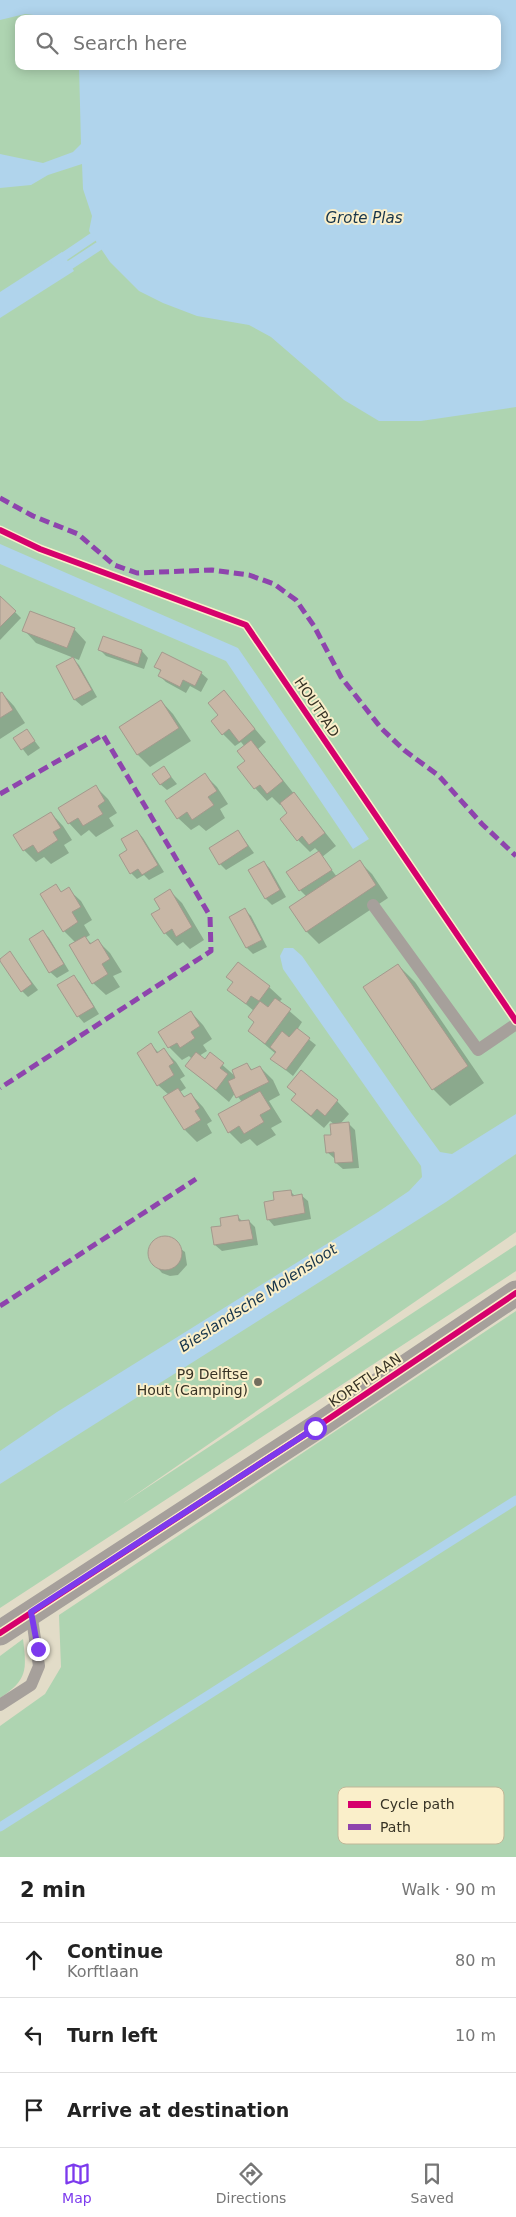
<!DOCTYPE html>
<meta charset="utf-8">
<style>
:root{--surface:#fff;--page:#f6f6f6;--text:#222;--muted:#767676;--line:#e0e0e0;--accent:#7c3aed}
body{margin:0;font-family:"DejaVu Sans",sans-serif;background:var(--page);color:var(--text)}
.stop{position:absolute;width:15px;height:15px;margin:-11px;border:4px solid #7c3aed;border-radius:50%;background:#fff}
.stop.end{background:#7c3aed;border-color:#fff;box-shadow:0 1px 5px #0008}
.list{margin:0;padding:0;list-style:none}
h2{display:flex;justify-content:space-between;align-items:center;height:65px;margin:0;padding:0 20px;font-size:21px}
h2 small{font-size:16px;font-weight:400;color:var(--muted)}
.list li{display:grid;grid-template-columns:32px 1fr auto;gap:15px;align-items:center;box-sizing:border-box;height:75px;padding:0 20px;border-top:1px solid var(--line)}
.list b{display:block;font-size:19px;white-space:nowrap}
.list p{margin:0;font-size:16px;white-space:nowrap;color:var(--muted)}
.list em{font-size:16px;font-style:normal;color:var(--muted)}
.icon{flex:none;width:28px;height:28px;fill:none;stroke:currentColor;stroke-width:2;stroke-linecap:round;stroke-linejoin:round}
.map{position:relative;flex:none;width:516px;height:1857px;overflow:hidden}
.search{position:absolute;background:var(--surface);box-shadow:0 2px 12px #0003;left:15px;right:15px;top:15px;height:55px;display:flex;align-items:center;gap:12px;box-sizing:border-box;padding:0 18px;border-radius:10px;color:var(--muted);font-size:19px}
.sheet{height:290px;background:var(--surface)}
nav{display:flex;justify-content:space-around;align-items:center;box-sizing:border-box;height:70px;border-top:1px solid var(--line);background:var(--surface);font-size:14px;color:var(--muted)}
nav a{display:grid;justify-items:center;gap:2px}
nav .on{color:var(--accent)}
.map>svg:first-child{display:block}
</style>
<div class="map">
<svg width="516" height="1857" viewBox="0 0 516 1857">
<rect width="100%" height="100%" fill="#e2dcc8"/>
<g fill="#aed4b1" fill-rule="evenodd">
<path d="M 0,0 L 516,0 L 516,1232 L 122,1504 L 516,1245 L 516,1271 L 0,1608 ZM 19,19 L 497,19 L 497,66 L 19,66 Z"/>
<path d="M 516,1311 L 516,1857 L 0,1857 L 0,1726 L 45,1694 L 61,1667 L 59,1615 Z"/>
<path d="M 23,1639 C 27,1671 27,1680 0,1698 L 0,1656 Z"/>
</g>
<g fill="#b0d4ec">
<path d="M 0,0 L 516,0 L 516,407 L 421,421 L 379,421 L 344,400 L 271,337 L 249,325 L 197,316 L 163,303 L 139,291 L 110,262 L 89,231 L 92,216 L 83,189 L 82,164 L 48,175 L 31,185 L 0,188 L 0,154 L 43,163 L 73,152 L 81,144 L 79,66 L 497,66 L 497,19 L 54,19 L 52,17 L 25,14 L 0,20 Z"/>
<path d="M 62,252 L 74,271 L 0,318 L 0,292 Z"/>
<path d="M 0,544 L 238,648 L 369,839 L 353,849 L 226,661 L 0,564 Z"/>
<path d="M 284,948 L 293,948 L 302,956 L 412,1114 L 440,1152 L 452,1154 L 516,1114 L 516,1154 L 446,1202 L 0,1484 L 0,1451 L 57,1412 L 378,1212 L 409,1191 L 422,1177 L 421,1166 L 283,969 L 280,956 Z"/>
</g>
<g fill="#0003">
<path d="M 1,598 L 21,618 L 0,640 L 0,598 Z"/>
<path d="M 74,629 L 86,642 L 79,660 L 36,643 L 24,630 Z"/>
<path d="M 103,638 L 142,651 L 148,658 L 144,669 L 106,656 L 99,649 Z"/>
<path d="M 163,653 L 201,673 L 208,679 L 201,692 L 190,686 L 186,693 L 166,682 L 159,675 L 161,672 L 156,666 Z"/>
<path d="M 73,659 L 79,665 L 97,697 L 82,706 L 75,700 L 57,667 Z"/>
<path d="M 224,692 L 266,742 L 258,749 L 336,846 L 322,857 L 337,877 L 360,862 L 372,874 L 388,898 L 319,944 L 307,932 L 291,907 L 307,897 L 300,890 L 319,852 L 315,848 L 310,852 L 298,840 L 289,813 L 282,804 L 280,805 L 272,797 L 267,801 L 255,788 L 246,762 L 245,747 L 241,742 L 235,746 L 223,734 L 220,716 Z"/>
<path d="M 2,693 L 14,706 L 25,723 L 0,739 L 0,695 Z"/>
<path d="M 161,701 L 173,714 L 191,741 L 150,767 L 138,755 L 120,728 Z"/>
<path d="M 27,731 L 40,748 L 28,756 L 15,739 Z"/>
<path d="M 164,768 L 177,784 L 167,790 L 160,784 Z"/>
<path d="M 205,775 L 217,787 L 228,804 L 220,809 L 225,818 L 206,831 L 199,825 L 191,830 L 178,818 Z"/>
<path d="M 96,787 L 108,799 L 117,813 L 109,818 L 114,826 L 96,837 L 89,830 L 81,836 L 69,823 Z"/>
<path d="M 51,813 L 63,826 L 72,840 L 64,845 L 69,853 L 51,864 L 44,857 L 36,862 L 24,850 Z"/>
<path d="M 137,831 L 143,838 L 164,872 L 149,880 L 144,875 L 137,879 L 131,873 L 129,850 Z"/>
<path d="M 238,831 L 254,853 L 226,870 L 220,864 Z"/>
<path d="M 264,862 L 270,869 L 286,897 L 272,905 L 266,899 L 250,870 Z"/>
<path d="M 55,886 L 62,893 L 68,889 L 81,901 L 92,920 L 84,925 L 90,935 L 85,938 L 92,944 L 98,941 L 110,953 L 122,972 L 113,976 L 120,987 L 106,995 L 93,983 L 76,943 L 64,931 Z"/>
<path d="M 170,891 L 182,903 L 204,940 L 190,949 L 183,942 L 177,946 L 165,933 L 162,909 Z"/>
<path d="M 245,910 L 251,916 L 267,947 L 253,954 L 247,948 L 231,917 Z"/>
<path d="M 43,932 L 49,938 L 69,971 L 57,978 L 50,972 Z"/>
<path d="M 10,953 L 38,990 L 28,997 L 22,991 Z"/>
<path d="M 398,965 L 415,982 L 484,1083 L 450,1106 L 433,1089 Z"/>
<path d="M 74,977 L 80,983 L 99,1014 L 84,1023 L 78,1016 L 59,985 Z"/>
<path d="M 269,987 L 282,999 L 279,1002 L 302,1022 L 297,1030 L 316,1045 L 293,1076 L 272,1059 L 276,1054 L 249,1031 L 255,1023 L 254,1011 L 229,990 Z"/>
<path d="M 191,1012 L 203,1025 L 212,1039 L 203,1045 L 207,1051 L 199,1056 L 205,1061 L 210,1054 L 236,1077 L 247,1064 L 253,1071 L 260,1067 L 273,1080 L 280,1095 L 269,1101 L 282,1122 L 271,1128 L 276,1135 L 257,1146 L 250,1139 L 241,1144 L 229,1132 L 242,1102 L 235,1093 L 229,1102 L 187,1066 L 192,1059 L 189,1056 L 182,1060 L 169,1047 L 159,1032 Z"/>
<path d="M 151,1045 L 159,1053 L 164,1050 L 176,1062 L 185,1076 L 180,1079 L 186,1088 L 180,1092 L 186,1098 L 191,1094 L 203,1107 L 212,1121 L 207,1124 L 212,1133 L 197,1142 L 185,1130 L 165,1098 L 169,1095 L 158,1085 Z"/>
<path d="M 289,1087 L 337,1101 L 349,1114 L 340,1124 L 349,1124 L 355,1130 L 359,1168 L 343,1169 L 336,1163 L 336,1158 L 334,1158 L 327,1152 L 335,1125 L 330,1121 L 324,1128 L 305,1112 L 293,1100 L 296,1095 Z"/>
<path d="M 290,1191 L 295,1196 L 301,1195 L 308,1201 L 311,1219 L 274,1226 L 268,1219 L 275,1201 Z"/>
<path d="M 238,1217 L 243,1222 L 249,1221 L 255,1227 L 258,1245 L 222,1251 L 215,1245 Z"/>
<path d="M 160,1238 L 166,1238 L 185,1252 L 187,1265 L 178,1275 L 170,1276 L 162,1273 L 150,1259 L 149,1251 L 153,1243 Z"/>
</g>
<g fill="none" stroke-linecap="round" stroke-linejoin="round">
<g stroke="#b0d4ec" stroke-width="9">
<path d="M 56,262 L 93,237"/>
<path d="M 70,265 L 99,246"/>
<path d="M 0,1827 L 516,1500"/>
</g>
</g>
<g fill="#c8b7a6" stroke="#a39a8d">
<path d="M 0,596 L 16,611 L 0,627 Z"/>
<path d="M 30,611 L 75,628 L 67,648 L 22,631 Z"/>
<path d="M 103,636 L 142,650 L 138,664 L 98,650 Z"/>
<path d="M 162,652 L 202,672 L 195,686 L 183,680 L 180,687 L 158,676 L 161,670 L 154,667 Z"/>
<path d="M 73,657 L 92,690 L 74,700 L 56,666 Z"/>
<path d="M 224,690 L 255,729 L 239,742 L 229,729 L 222,735 L 211,721 L 218,715 L 208,703 Z"/>
<path d="M 2,692 L 13,710 L 0,718 L 0,693 Z"/>
<path d="M 161,700 L 179,728 L 137,755 L 119,727 Z"/>
<path d="M 27,729 L 35,741 L 21,750 L 13,738 Z"/>
<path d="M 251,740 L 283,781 L 267,794 L 260,785 L 254,789 L 237,767 L 245,761 L 237,751 Z"/>
<path d="M 164,766 L 171,777 L 160,785 L 152,774 Z"/>
<path d="M 205,773 L 217,791 L 208,797 L 214,805 L 192,820 L 187,812 L 177,819 L 165,801 Z"/>
<path d="M 96,785 L 105,801 L 98,806 L 103,814 L 83,826 L 78,818 L 68,824 L 58,808 Z"/>
<path d="M 294,792 L 325,833 L 309,845 L 302,836 L 297,841 L 280,819 L 287,813 L 280,803 Z"/>
<path d="M 51,812 L 61,828 L 53,832 L 58,840 L 38,853 L 33,845 L 23,851 L 13,835 Z"/>
<path d="M 137,830 L 158,865 L 142,875 L 138,869 L 130,874 L 119,855 L 127,850 L 121,839 Z"/>
<path d="M 238,830 L 248,846 L 219,865 L 209,848 Z"/>
<path d="M 319,851 L 332,870 L 299,891 L 286,872 Z"/>
<path d="M 360,860 L 376,885 L 306,932 L 289,907 Z"/>
<path d="M 264,861 L 280,890 L 265,899 L 248,870 Z"/>
<path d="M 56,884 L 61,892 L 69,887 L 81,907 L 72,912 L 78,922 L 63,932 L 40,894 Z"/>
<path d="M 170,889 L 192,927 L 176,937 L 172,929 L 164,934 L 151,914 L 160,909 L 154,899 Z"/>
<path d="M 245,908 L 262,940 L 246,948 L 229,917 Z"/>
<path d="M 43,930 L 64,964 L 49,973 L 29,939 Z"/>
<path d="M 85,936 L 90,944 L 98,939 L 110,959 L 102,964 L 108,974 L 92,984 L 69,945 Z"/>
<path d="M 10,951 L 32,984 L 21,992 L 0,961 L 0,959 Z"/>
<path d="M 238,962 L 270,986 L 259,1001 L 251,996 L 246,1004 L 227,990 L 233,982 L 226,977 Z"/>
<path d="M 398,964 L 468,1066 L 432,1090 L 363,987 Z"/>
<path d="M 74,975 L 94,1007 L 77,1017 L 57,985 Z"/>
<path d="M 275,998 L 291,1009 L 265,1044 L 248,1031 L 254,1022 L 248,1017 L 260,1001 L 268,1007 Z"/>
<path d="M 191,1011 L 200,1026 L 191,1032 L 195,1038 L 180,1048 L 177,1043 L 168,1048 L 158,1032 Z"/>
<path d="M 297,1028 L 310,1038 L 286,1070 L 270,1059 L 276,1052 L 270,1047 L 282,1031 L 289,1037 Z"/>
<path d="M 151,1043 L 157,1053 L 164,1048 L 174,1063 L 169,1066 L 174,1075 L 157,1086 L 137,1053 Z"/>
<path d="M 196,1052 L 205,1059 L 210,1052 L 224,1063 L 220,1068 L 228,1074 L 216,1090 L 185,1066 Z"/>
<path d="M 247,1063 L 251,1070 L 260,1066 L 269,1082 L 236,1098 L 228,1081 L 235,1078 L 232,1070 Z"/>
<path d="M 301,1070 L 338,1100 L 325,1116 L 317,1109 L 311,1116 L 291,1100 L 296,1094 L 287,1087 Z"/>
<path d="M 178,1088 L 184,1097 L 191,1093 L 200,1108 L 195,1111 L 201,1120 L 184,1130 L 163,1097 Z"/>
<path d="M 260,1091 L 271,1109 L 260,1115 L 264,1122 L 244,1134 L 239,1126 L 228,1133 L 218,1114 Z"/>
<path d="M 349,1122 L 353,1162 L 335,1163 L 334,1152 L 326,1153 L 324,1135 L 331,1135 L 330,1124 Z"/>
<path d="M 291,1190 L 292,1196 L 302,1194 L 305,1213 L 267,1220 L 264,1202 L 274,1200 L 273,1192 Z"/>
<path d="M 238,1215 L 239,1221 L 249,1220 L 253,1239 L 214,1245 L 211,1227 L 221,1226 L 220,1218 Z"/>
<circle cx="165" cy="1253" r="17"/>
</g>
<g fill="none" stroke-linecap="round" stroke-linejoin="round">
<g stroke="#a6a09b" stroke-width="12">
<path d="M 373,905 L 478,1050 L 516,1024"/>
<path d="M 0,1705 L 31,1685 L 39,1666 L 31,1612"/>
</g>
<path stroke="#a6a09b" stroke-width="25" d="M 0,1633 L 315,1428 L 516,1293"/>
<g stroke="#8e44ad" stroke-width="5" stroke-dasharray="10 5" stroke-linecap="butt">
<path d="M 0,498 L 33,516 L 78,534 L 114,565 L 137,573 L 212,570 L 249,575 L 274,584 L 296,600 L 314,626 L 341,677 L 381,728 L 404,750 L 439,776 L 482,824 L 516,856"/>
<path d="M 0,794 L 103,735 L 210,916 L 211,951 L 0,1088"/>
<path d="M 0,1306 L 196,1179"/>
</g>
<defs>
<g id="cycleway">
<path d="M 0,530 L 40,549 L 246,625 L 516,1021"/>
<path d="M 0,1633 L 315,1428 L 516,1293"/>
</g>
</defs>
<use href="#cycleway" stroke="#faefca" stroke-width="9"/>
<use href="#cycleway" stroke="#d6006c" stroke-width="6"/>
</g>
<g fill="none" stroke-linecap="round" stroke-linejoin="round">
<path stroke="#7c3aed" stroke-width="6" d="M 38,1649 L 31,1612 L 315,1428"/>
</g>
<circle fill="#736e5e" stroke="#faefca" stroke-width="2" cx="258" cy="1382" r="5"/>
<g text-anchor="middle" stroke-width="4" stroke-linejoin="round" paint-order="stroke">
<g font-size="14" fill="#373325" stroke="#faefca">
<text transform="translate(317 707) rotate(56)" y="5">HOUTPAD</text>
<text transform="translate(365 1380) rotate(-34)" y="5">KORFTLAAN</text>
</g>
<g font-size="14" fill="#373325" stroke="#faefca" text-anchor="end">
<text x="248" y="1379">P9 Delftse<tspan x="248" dy="16">Hout (Camping)</tspan></text>
</g>
<g font-size="15" font-style="italic" fill="#17354b" stroke="#faefca">
<text x="364" y="223">Grote Plas</text>
<text transform="translate(258 1298) rotate(-33)" y="5">Bieslandsche Molensloot</text>
</g>
</g>
<rect x="338" y="1787" width="166" height="57" rx="8" fill="#faefca" stroke="#c0b798" stroke-width="1"/>
<rect x="348" y="1801" width="23" height="7" fill="#d6006c"/>
<rect x="348" y="1824" width="23" height="6" fill="#8e44ad"/>
<g font-size="14" fill="#373325">
<text x="380" y="1809">Cycle path</text>
<text x="380" y="1832">Path</text>
</g>
</svg>
<div class="stop" style="left:315px;top:1428px"></div>
<div class="stop end" style="left:38px;top:1649px"></div>
<div class="search"><svg class="icon" aria-label="search" viewBox="0 0 24 24"><circle cx="10" cy="10" r="6"/><path d="M15 15l6 6"/></svg>Search here</div>
</div>
<section class="sheet">
<h2>2 min<small>Walk · 90 m</small></h2>
<ul class="list">
<li><svg class="icon" aria-label="ahead" viewBox="0 0 24 24"><path d="M12 20V5M6 11l6-6 6 6"/></svg><div><b>Continue</b><p>Korftlaan</p></div><em>80 m</em></li>
<li><svg class="icon" aria-label="left" viewBox="0 0 24 24"><path d="M17 20v-9H6M10 6l-5 5 5 5"/></svg><div><b>Turn left</b></div><em>10 m</em></li>
<li><svg class="icon" aria-label="arrive" viewBox="0 0 24 24"><path d="M6 21V4h12l-3 4 3 4H6"/></svg><div><b>Arrive at destination</b></div></li>
</ul>
</section>
<nav>
<a class="on"><svg class="icon" aria-label="map" viewBox="0 0 24 24"><path d="M3 6l6-2 6 2 6-2v14l-6 2-6-2-6 2zM9 4v14M15 6v14"/></svg>Map</a>
<a><svg class="icon" aria-label="directions" viewBox="0 0 24 24"><path d="M12 3l9 9-9 9-9-9zM9 14v-3h6M13 9l2 2-2 2"/></svg>Directions</a>
<a><svg class="icon" aria-label="saved" viewBox="0 0 24 24"><path d="M7 4h10v16l-5-4-5 4z"/></svg>Saved</a>
</nav>
